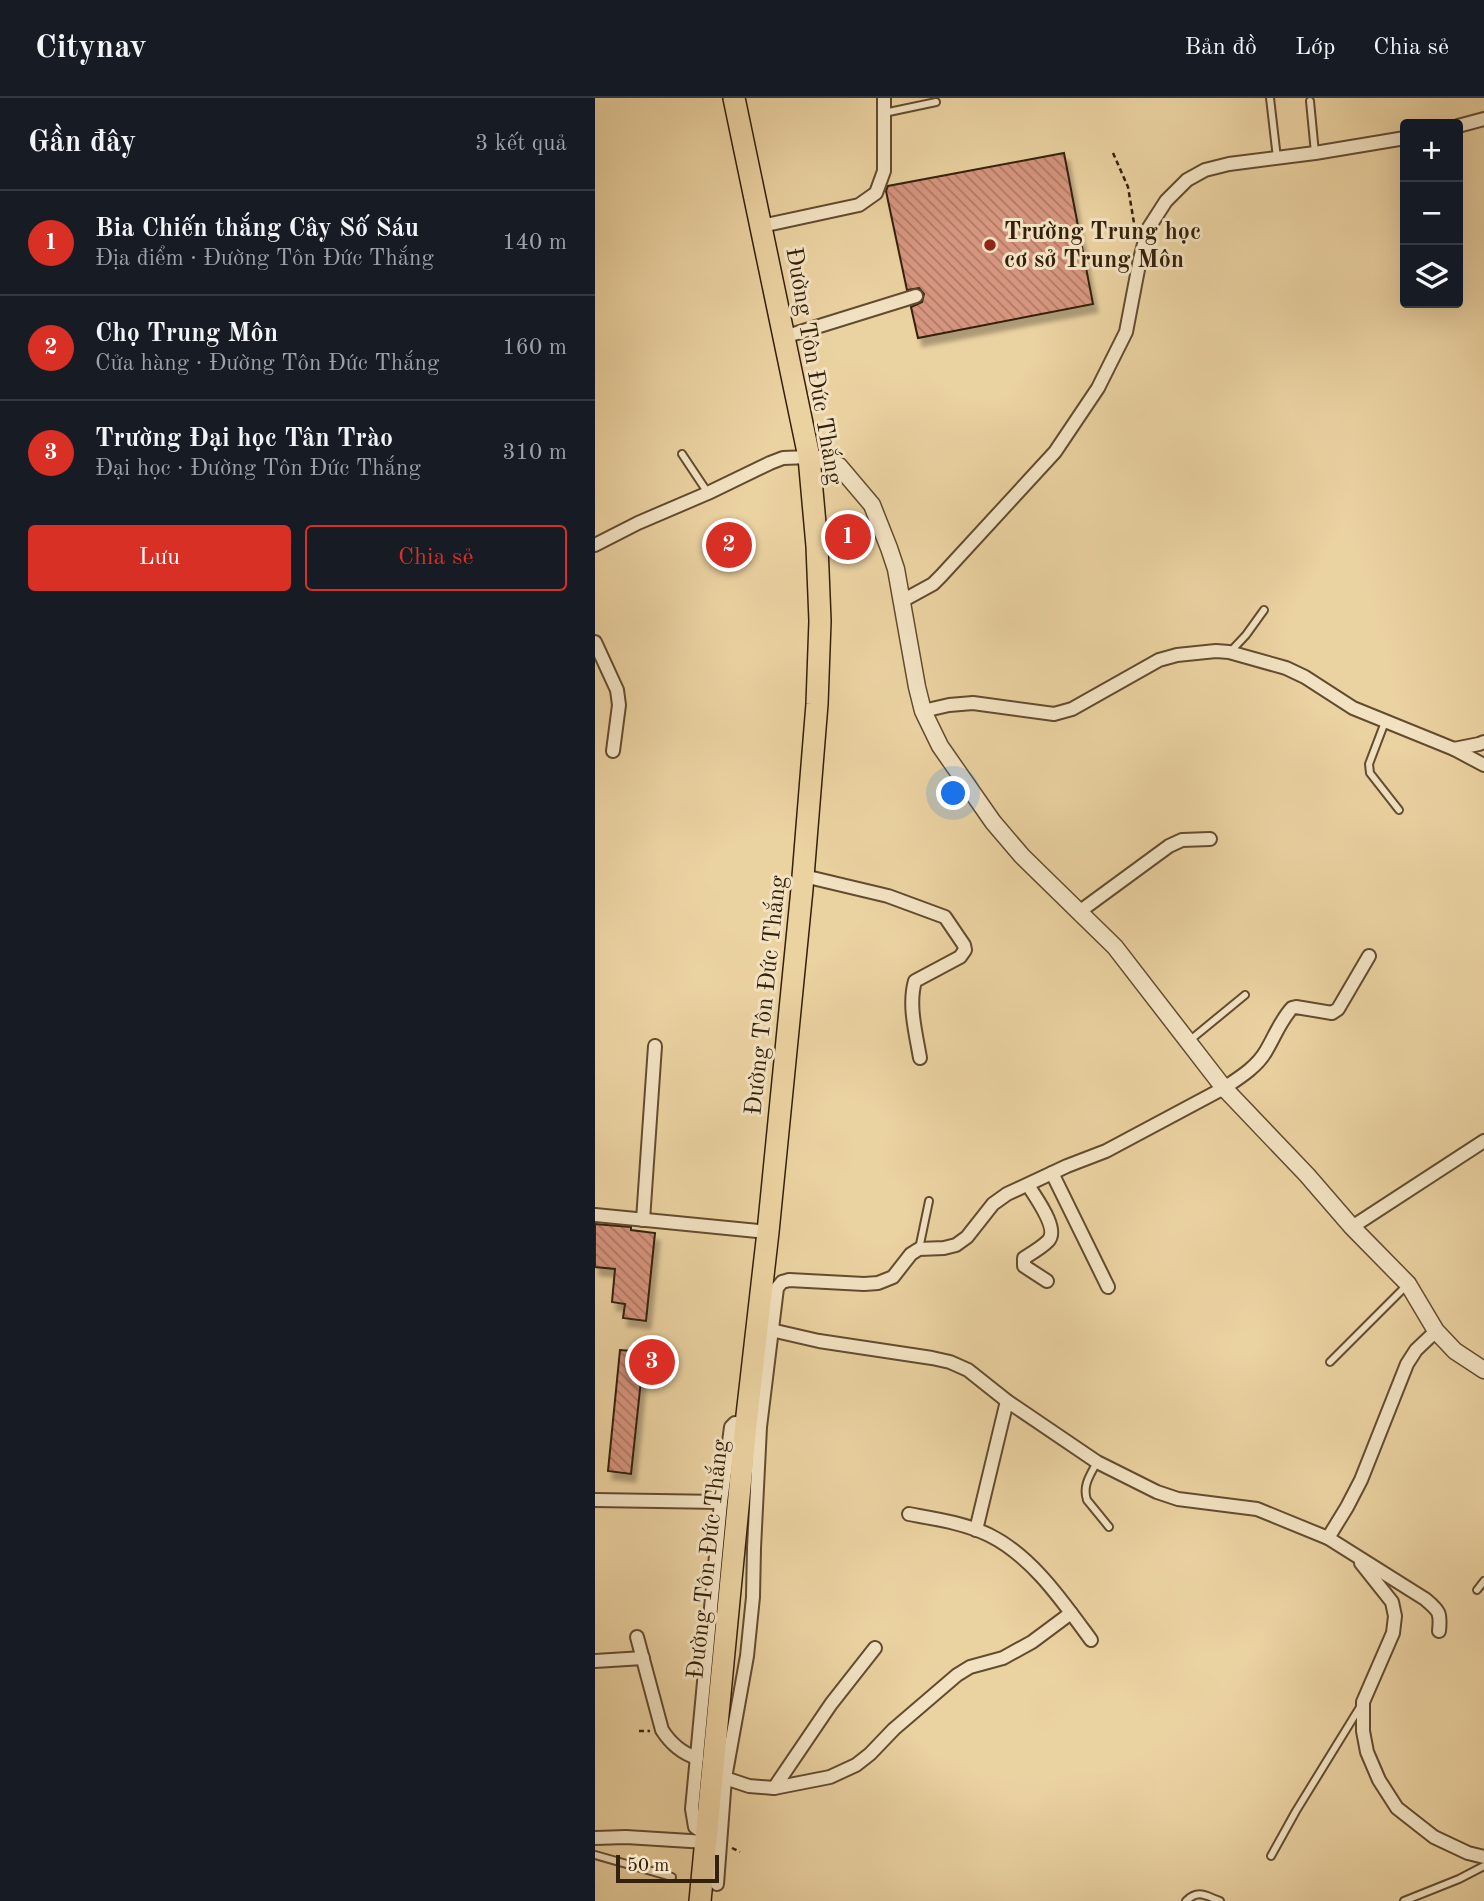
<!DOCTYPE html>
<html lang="vi">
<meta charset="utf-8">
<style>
:root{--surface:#171b24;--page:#242831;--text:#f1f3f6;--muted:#9ea1a6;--line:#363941;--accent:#d93025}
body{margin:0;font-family:"Old Standard TT",serif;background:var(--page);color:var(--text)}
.controls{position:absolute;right:21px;top:21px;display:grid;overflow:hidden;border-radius:7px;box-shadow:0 7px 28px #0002}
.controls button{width:63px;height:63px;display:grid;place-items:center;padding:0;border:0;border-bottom:2px solid var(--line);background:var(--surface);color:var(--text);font:35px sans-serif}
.scale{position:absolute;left:21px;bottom:18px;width:103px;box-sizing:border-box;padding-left:7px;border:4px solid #34200b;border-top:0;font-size:19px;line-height:24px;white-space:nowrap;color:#34200b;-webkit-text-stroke:5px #f2e2c2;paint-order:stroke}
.you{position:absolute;left:359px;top:696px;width:24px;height:24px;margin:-18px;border:5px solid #fff;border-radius:50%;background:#1a73e8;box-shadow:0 0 0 10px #1a73e833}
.badge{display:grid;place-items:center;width:46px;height:46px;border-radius:50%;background:var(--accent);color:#fff;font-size:23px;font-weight:700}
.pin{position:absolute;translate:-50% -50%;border:4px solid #fff;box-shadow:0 2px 7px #0006}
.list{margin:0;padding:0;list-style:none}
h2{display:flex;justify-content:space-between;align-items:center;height:91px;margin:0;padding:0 28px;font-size:30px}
h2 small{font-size:23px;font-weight:400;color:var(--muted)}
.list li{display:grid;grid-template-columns:46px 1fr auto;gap:21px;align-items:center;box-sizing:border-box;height:105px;padding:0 28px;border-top:2px solid var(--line)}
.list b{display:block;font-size:26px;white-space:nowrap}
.list p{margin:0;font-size:23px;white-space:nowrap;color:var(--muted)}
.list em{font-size:23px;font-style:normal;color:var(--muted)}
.actions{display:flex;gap:14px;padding:21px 28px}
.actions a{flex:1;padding:16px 0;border:2px solid var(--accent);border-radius:7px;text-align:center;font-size:24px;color:var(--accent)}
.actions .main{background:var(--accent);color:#fff}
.icon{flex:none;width:38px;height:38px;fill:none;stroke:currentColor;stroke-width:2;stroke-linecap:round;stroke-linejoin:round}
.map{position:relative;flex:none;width:889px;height:1803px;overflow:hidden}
header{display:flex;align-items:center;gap:42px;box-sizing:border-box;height:98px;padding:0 35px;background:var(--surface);border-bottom:2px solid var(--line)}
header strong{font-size:33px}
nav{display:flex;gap:38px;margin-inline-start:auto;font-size:24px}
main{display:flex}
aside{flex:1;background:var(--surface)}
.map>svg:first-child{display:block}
</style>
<header>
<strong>Citynav</strong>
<nav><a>Bản đồ</a><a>Lớp</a><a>Chia sẻ</a></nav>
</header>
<main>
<aside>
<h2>Gần đây<small>3 kết quả</small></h2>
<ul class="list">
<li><span class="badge">1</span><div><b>Bia Chiến thắng Cây Số Sáu</b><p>Địa điểm · Đường Tôn Đức Thắng</p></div><em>140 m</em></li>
<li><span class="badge">2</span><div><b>Chọ Trung Môn</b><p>Cửa hàng · Đường Tôn Đức Thắng</p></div><em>160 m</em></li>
<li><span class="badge">3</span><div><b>Trường Đại học Tân Trào</b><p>Đại học · Đường Tôn Đức Thắng</p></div><em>310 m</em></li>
</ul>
<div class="actions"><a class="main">Lưu</a><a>Chia sẻ</a></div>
</aside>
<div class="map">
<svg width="889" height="1803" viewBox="0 0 889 1803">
<defs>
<pattern id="building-back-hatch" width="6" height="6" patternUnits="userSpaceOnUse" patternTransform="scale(1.75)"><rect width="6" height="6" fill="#d6957e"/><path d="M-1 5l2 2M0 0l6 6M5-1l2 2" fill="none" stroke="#ae7965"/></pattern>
<filter id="shadow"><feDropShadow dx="4.5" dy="8" stdDeviation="2" flood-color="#0004"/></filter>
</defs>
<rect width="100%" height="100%" fill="#ebd2a1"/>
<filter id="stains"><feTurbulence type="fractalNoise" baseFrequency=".00286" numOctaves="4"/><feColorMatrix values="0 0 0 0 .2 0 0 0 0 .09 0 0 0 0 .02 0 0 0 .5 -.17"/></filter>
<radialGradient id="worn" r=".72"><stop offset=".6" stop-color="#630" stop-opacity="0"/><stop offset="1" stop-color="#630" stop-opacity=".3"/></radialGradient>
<g fill="url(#building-back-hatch)" stroke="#34200b" stroke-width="2" filter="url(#shadow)">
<path d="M 469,55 L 498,206 L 323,240 L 316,209 L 327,204 L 329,196 L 324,190 L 312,192 L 291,93 L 293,88 Z"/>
<path d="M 0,1126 L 36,1129 L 36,1132 L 60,1135 L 51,1223 L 28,1220 L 30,1206 L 17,1204 L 20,1171 L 0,1169 Z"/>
<path d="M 25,1252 L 49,1254 L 36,1376 L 13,1373 Z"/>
</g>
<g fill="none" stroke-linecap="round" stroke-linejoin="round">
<defs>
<g id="service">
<path d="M 675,0 L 682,60"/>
<path d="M 715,3 L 720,55"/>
<path d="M 289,15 L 341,4"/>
<path d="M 87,356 L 113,395"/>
<path d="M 636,553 L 651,537 L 669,512"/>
<path d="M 790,624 L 774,666 L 775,675 L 804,712"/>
<path d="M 594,943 L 650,897"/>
<path d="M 324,1151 L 334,1103"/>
<path d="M 735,1264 L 812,1187"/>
<path d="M 502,1364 C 496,1376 487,1387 492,1402 L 514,1429"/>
<path d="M 882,1492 L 889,1483"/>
<path d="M 0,1757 L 77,1779"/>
<path d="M 676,1758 L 701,1713 L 765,1609"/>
<path d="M 591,1803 C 603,1791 611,1798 625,1803"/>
<path d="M 809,1803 L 864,1781 L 889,1768"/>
</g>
<g id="minor">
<path d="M 863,28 L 889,21"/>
<path d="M 167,128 L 264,107 L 281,95 L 289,73 L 289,0"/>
<path d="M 189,239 L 321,198"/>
<path d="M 0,447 L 43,425 L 113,395 L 175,365 L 188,360 L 214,359"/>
<path d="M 307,503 L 338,486 L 346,478 L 460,354 L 503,290 L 531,234 L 545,161 L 553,131 L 571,103 L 592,82 L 610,72 L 634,66 L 720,55 L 810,40"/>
<path d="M 0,544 L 22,592 L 24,607 L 18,653"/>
<path d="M 328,613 L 354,607 L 378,605 L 459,616 L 477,611 L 564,562 L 582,557 L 621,553 L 634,554 L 691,570 L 710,579 L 758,610 L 859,651 L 889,667"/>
<path d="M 859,651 L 884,646 L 889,644"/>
<path d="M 209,778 L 293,798 L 350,819 L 369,847 L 370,852 L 365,859 L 320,883 C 313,907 321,936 325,960"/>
<path d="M 484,814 L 574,748 L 587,742 L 615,741"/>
<path d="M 457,1075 L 513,1189"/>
<path d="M 433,1087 C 440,1099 465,1131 453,1143 C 446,1150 437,1155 429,1160 L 429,1168 L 452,1183"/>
<path d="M 0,1117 L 173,1134"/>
<path d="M 48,1122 L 60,948"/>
<path d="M 757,1129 L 889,1043"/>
<path d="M 176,1232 L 224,1243 L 337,1260 L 355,1264 L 373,1272 L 412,1303 L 502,1364 L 562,1394 L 583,1401 L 662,1411 L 733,1440 L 830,1501 C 844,1513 846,1514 844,1533"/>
<path d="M 0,1402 L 126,1404 L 136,1329 L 140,1325 L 157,1327"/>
<path d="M 314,1416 C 341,1421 369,1425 394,1437 C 437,1458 468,1504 496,1542"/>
<path d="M 381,1432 L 412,1303"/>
<path d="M 733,1440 L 752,1409 L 766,1382 L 812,1266 L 821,1252 L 841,1233"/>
<path d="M 766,1465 L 797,1504 L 800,1518 L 798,1535 L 768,1604 L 768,1633 L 772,1654 L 784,1682 L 802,1710 L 839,1739 L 873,1755 L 889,1759"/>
<path d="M 42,1539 L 67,1632 C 76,1646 86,1655 102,1660"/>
<path d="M 0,1563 L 48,1560"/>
<path d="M 124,1678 L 154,1688 L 179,1690 L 235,1679 L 261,1667 L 275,1656 L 299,1631 L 362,1577 L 375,1569 L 408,1560 L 437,1544 L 476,1515"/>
<path d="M 179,1690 L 236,1606 L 280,1550"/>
<path d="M 111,1737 L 100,1729 L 97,1711 L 126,1404"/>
<path d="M 0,1740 L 31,1739 L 111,1744"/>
<path d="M 122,1786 L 130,1680 L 152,1558 L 158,1499 L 159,1450 L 165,1329 L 182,1190 L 187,1184 L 194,1182 L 269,1186 L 283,1185 L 298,1179 L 316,1156 L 324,1151 L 349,1150 L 361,1147 L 372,1139 L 398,1106 L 412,1096 L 472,1068 L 511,1053 L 629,990 C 644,980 662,969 671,953 C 680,938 685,923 697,910 L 701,909 L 737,915 L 743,911 L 774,858"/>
</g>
<path id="tertiary" d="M 214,359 L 232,363 L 244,368 L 277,407 L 294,450 L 301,471 L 322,589 L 328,613 L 345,648 L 398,724 L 427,758 L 520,849 L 629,990 L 712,1077 L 757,1129 L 813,1186 L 841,1233 L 860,1253 L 889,1272"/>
<path id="trunk" d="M 105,1803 L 151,1326 L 173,1134 L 207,791 L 222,606 L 225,523 L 222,448 L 214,359 L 139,0"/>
</defs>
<use href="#service" stroke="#624c30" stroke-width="10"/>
<use href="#minor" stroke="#624c30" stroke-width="16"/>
<use href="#tertiary" stroke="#624c30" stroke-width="19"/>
<use href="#trunk" stroke="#34200b" stroke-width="24"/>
<g stroke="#34200b" stroke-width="2.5" stroke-dasharray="5 3.5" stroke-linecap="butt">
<path d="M 518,55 L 533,89 L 540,131"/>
<path d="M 44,1633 L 55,1633"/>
<path d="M 137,1750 L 145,1754"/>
</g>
<use href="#service" stroke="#f2e2c2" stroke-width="6"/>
<use href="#minor" stroke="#f2e2c2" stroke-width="12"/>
<use href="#tertiary" stroke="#f2e2c2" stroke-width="16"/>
<use href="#trunk" stroke="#ebd2a1" stroke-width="21"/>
</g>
<circle fill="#8f2418" stroke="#f2e2c2" stroke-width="2.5" cx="395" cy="147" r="7"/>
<g text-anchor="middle" stroke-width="6" stroke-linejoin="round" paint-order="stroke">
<g font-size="24" font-weight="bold" fill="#34200b" stroke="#f2e2c2" text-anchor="start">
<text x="409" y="141">Trường Trung học<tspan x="409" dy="28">cơ sở Trung Môn</tspan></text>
</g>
<g font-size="24" fill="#34200b" stroke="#f2e2c2">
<text transform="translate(220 268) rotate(80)" y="8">Đường Tôn Đức Thắng</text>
<text transform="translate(170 897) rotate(-84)" y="8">Đường Tôn Đức Thắng</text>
<text transform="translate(112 1461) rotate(-84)" y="8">Đường Tôn Đức Thắng</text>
</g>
</g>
<rect width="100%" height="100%" filter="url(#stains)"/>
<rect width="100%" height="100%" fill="url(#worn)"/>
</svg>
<div class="controls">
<button>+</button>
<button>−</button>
<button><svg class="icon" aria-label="layers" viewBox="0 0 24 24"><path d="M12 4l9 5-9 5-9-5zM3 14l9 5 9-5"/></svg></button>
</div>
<div class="scale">50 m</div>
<div class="you"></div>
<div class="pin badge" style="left:253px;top:439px">1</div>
<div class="pin badge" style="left:134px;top:447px">2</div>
<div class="pin badge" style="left:57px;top:1264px">3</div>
</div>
</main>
